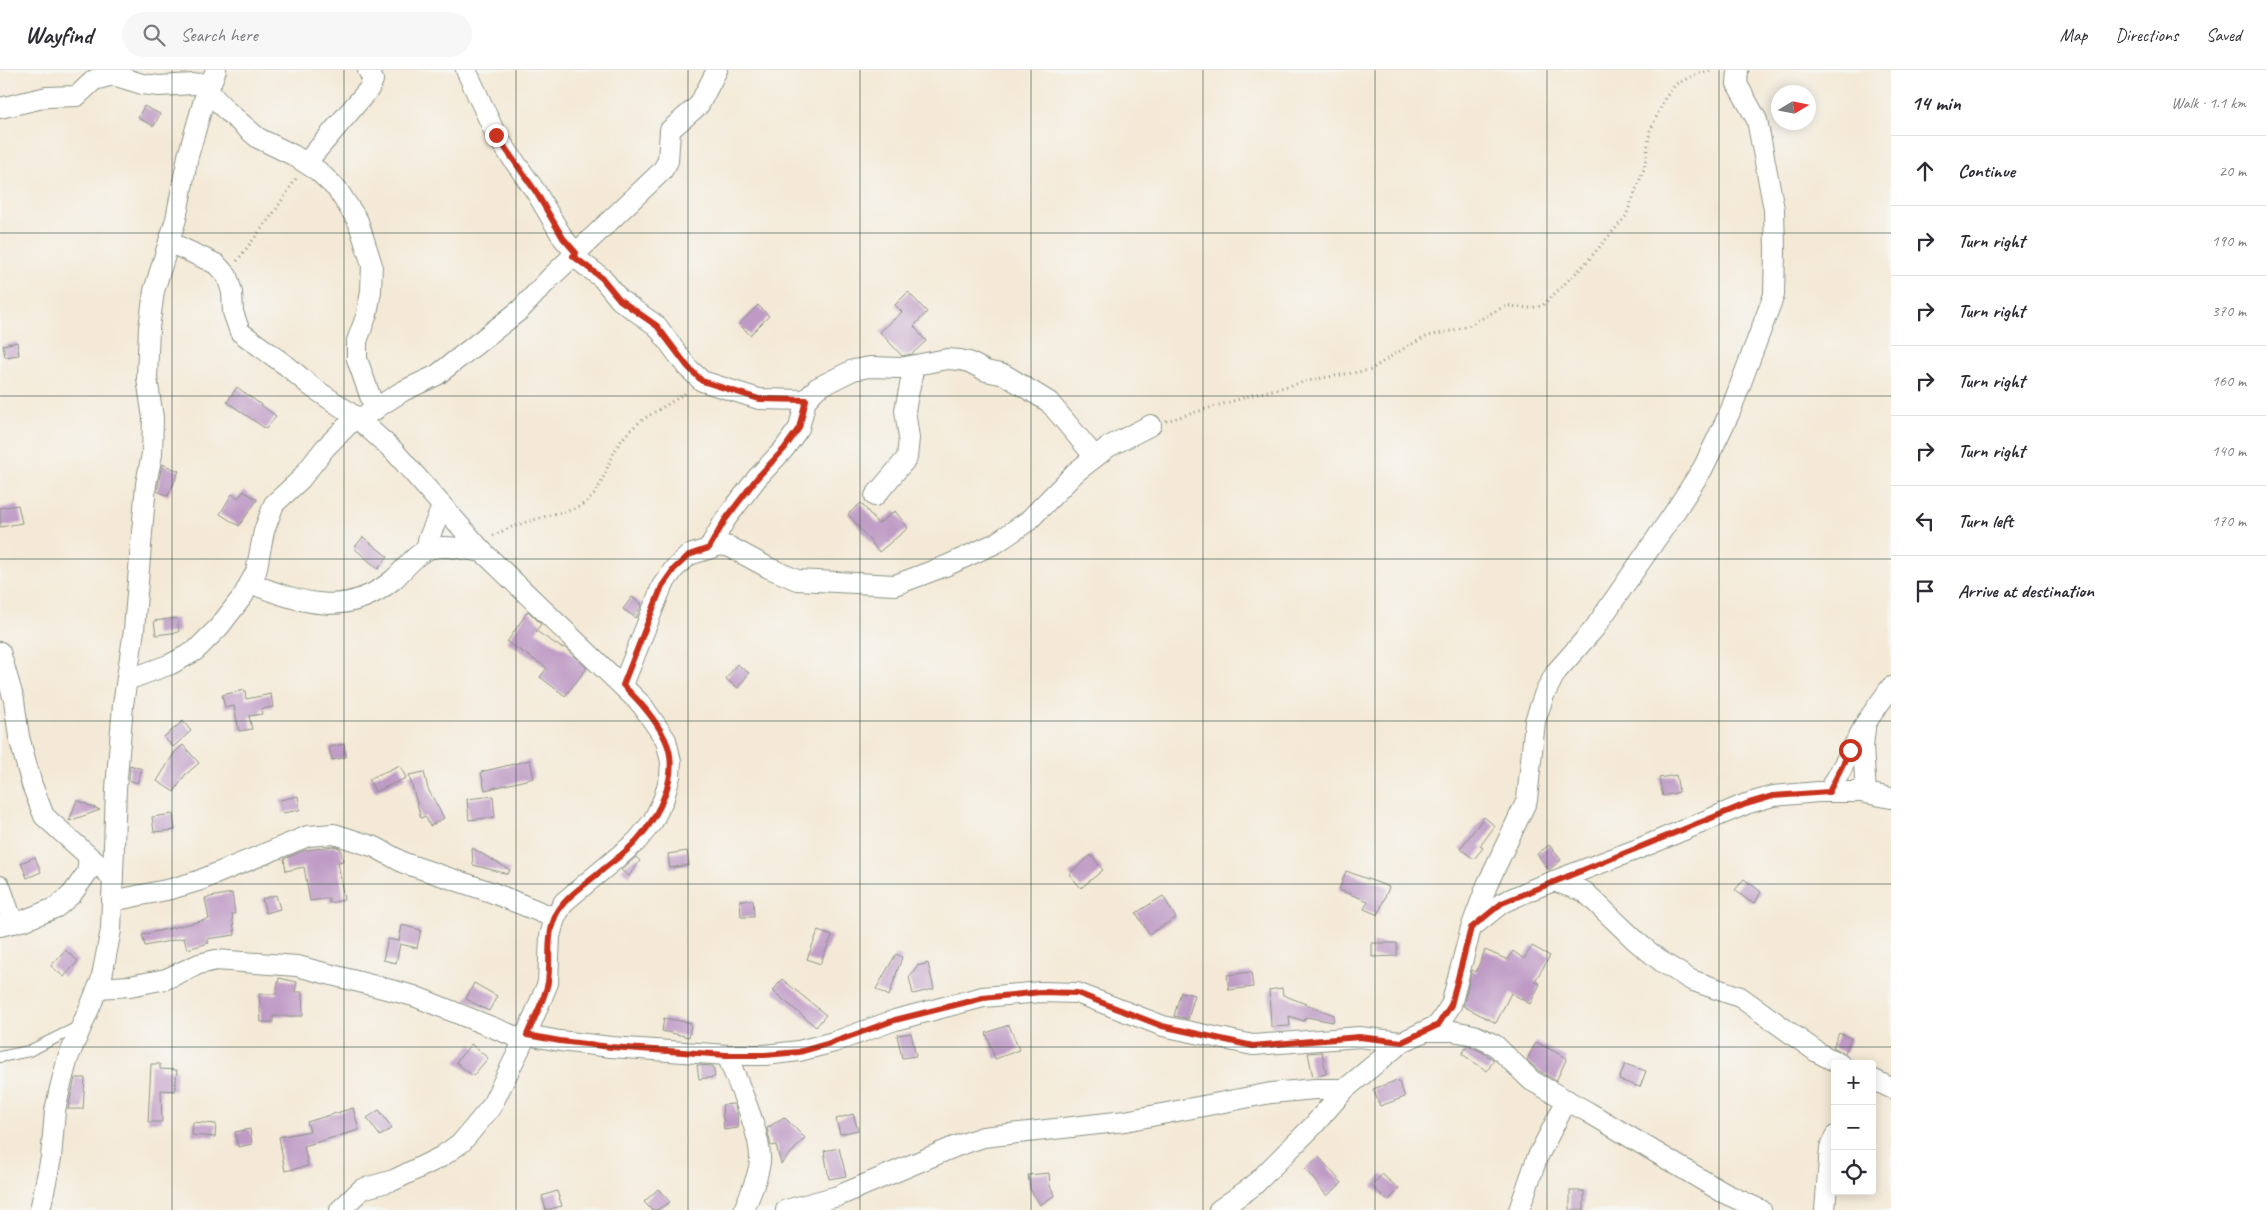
<!DOCTYPE html>
<meta charset="utf-8">
<style>
:root{--surface:#fff;--page:#f7f7f7;--text:#2b2b33;--muted:#7c7c81;--line:#e1e1e2}
body{margin:0;font-family:Caveat,sans-serif;background:var(--page);color:var(--text)}
.controls{position:absolute;right:15px;bottom:15px;display:grid;overflow:hidden;border-radius:5px;box-shadow:0 2px 12px #0003}
.controls button{width:45px;height:45px;display:grid;place-items:center;padding:0;border:0;border-bottom:1px solid var(--line);background:var(--surface);color:var(--text);font:25px sans-serif}
.compass{position:absolute;left:1771px;top:15px;width:45px;height:45px;border-radius:50%;background:var(--surface);box-shadow:0 2px 12px #0003;rotate:80deg}
.stop{position:absolute;width:15px;height:15px;margin:-11px;border:4px solid #c8321e;border-radius:50%;background:#fff}
.stop.end{background:#c8321e;border-color:#fff;box-shadow:0 1px 5px #0008}
.list{margin:0;padding:0;list-style:none}
h2{display:flex;justify-content:space-between;align-items:center;height:65px;margin:0;padding:0 20px;font-size:21px}
h2 small{font-size:16px;font-weight:400;color:var(--muted)}
.list li{display:grid;grid-template-columns:32px 1fr auto;gap:15px;align-items:center;box-sizing:border-box;height:70px;padding:0 20px;border-top:1px solid var(--line)}
.list b{display:block;font-size:19px;white-space:nowrap}
.list em{font-size:16px;font-style:normal;color:var(--muted)}
.icon{flex:none;width:28px;height:28px;fill:none;stroke:currentColor;stroke-width:2;stroke-linecap:round;stroke-linejoin:round}
.map{position:relative;flex:none;width:1891px;height:1140px;overflow:hidden}
header{display:flex;align-items:center;gap:30px;box-sizing:border-box;height:70px;padding:0 25px;background:var(--surface);border-bottom:1px solid var(--line)}
header strong{font-size:24px}
nav{display:flex;gap:28px;margin-inline-start:auto;font-size:18px}
.search{width:350px;height:45px;background:var(--page);display:flex;align-items:center;gap:12px;box-sizing:border-box;padding:0 18px;border-radius:28px;color:var(--muted);font-size:19px}
main{display:flex}
aside{flex:1;background:var(--surface)}
.map>svg:first-child{display:block}
</style>
<header>
<strong>Wayfind</strong>
<div class="search"><svg class="icon" aria-label="search" viewBox="0 0 24 24"><circle cx="10" cy="10" r="6"/><path d="M15 15l6 6"/></svg>Search here</div>
<nav><a>Map</a><a>Directions</a><a>Saved</a></nav>
</header>
<main>
<div class="map">
<svg width="1891" height="1140" viewBox="0 0 1891 1140">
<rect width="100%" height="100%" fill="#f6f6f2"/>
<filter id="ink" filterUnits="userSpaceOnUse"><feTurbulence type="fractalNoise" baseFrequency=".02" numOctaves="2"/><feDisplacementMap in="SourceGraphic" scale="10" xChannelSelector="R" yChannelSelector="G"/><feConvolveMatrix kernelMatrix="1 2 1 2 8 2 1 2 1" color-interpolation-filters="sRGB"/></filter>
<filter id="wash" filterUnits="userSpaceOnUse"><feTurbulence type="fractalNoise" baseFrequency=".0096" numOctaves="4" result="noise"/><feDisplacementMap in="SourceGraphic" scale="20" xChannelSelector="R" yChannelSelector="G"/><feGaussianBlur stdDeviation="1.12" result="paint"/><feColorMatrix in="noise" values="0 0 0 0 0 0 0 0 0 0 0 0 0 0 0 0 0 1.4 0 .05"/><feComposite in="paint" operator="in"/></filter>
<g filter="url(#wash)">
<rect width="100%" height="100%" fill="#f4e9d6"/>
<g id="blocks">
<g fill="#be9ac5">
<path d="M 144,36 L 160,44 L 154,56 L 138,48 Z"/>
<path d="M 908,222 L 927,242 L 914,256 L 926,271 L 912,284 L 902,286 L 880,262 L 902,242 L 895,235 Z"/>
<path d="M 758,235 L 769,246 L 750,265 L 739,254 Z"/>
<path d="M 17,272 L 19,285 L 5,287 L 3,275 Z"/>
<path d="M 237,317 L 276,346 L 266,359 L 227,332 Z"/>
<path d="M 162,394 L 179,401 L 168,426 L 157,421 Z"/>
<path d="M 244,421 L 257,430 L 239,456 L 220,444 L 232,424 L 238,428 Z"/>
<path d="M 861,433 L 878,454 L 895,441 L 908,458 L 879,482 L 848,444 Z"/>
<path d="M 18,435 L 22,453 L 0,457 L 0,438 Z"/>
<path d="M 363,467 L 388,487 L 378,499 L 354,478 Z"/>
<path d="M 632,527 L 642,534 L 636,548 L 623,539 Z"/>
<path d="M 528,541 L 541,554 L 536,561 L 562,578 L 564,577 L 587,598 L 565,626 L 540,607 L 547,598 L 507,572 Z"/>
<path d="M 177,548 L 179,562 L 156,565 L 154,551 Z"/>
<path d="M 737,594 L 749,603 L 738,618 L 726,609 Z"/>
<path d="M 245,620 L 246,629 L 271,624 L 273,637 L 261,639 L 262,644 L 249,646 L 252,659 L 239,661 L 234,636 L 225,638 L 222,625 Z"/>
<path d="M 183,651 L 191,661 L 173,677 L 164,667 Z"/>
<path d="M 344,674 L 346,687 L 332,690 L 329,677 Z"/>
<path d="M 183,675 L 199,693 L 185,705 L 174,722 L 157,711 L 175,682 Z"/>
<path d="M 530,690 L 534,708 L 485,720 L 481,702 Z"/>
<path d="M 130,695 L 142,699 L 137,713 L 129,710 Z"/>
<path d="M 400,695 L 406,708 L 375,722 L 369,709 Z"/>
<path d="M 424,702 L 428,719 L 444,748 L 430,756 L 425,746 L 421,748 L 409,705 Z"/>
<path d="M 1676,705 L 1679,722 L 1663,726 L 1659,708 Z"/>
<path d="M 298,726 L 300,740 L 283,743 L 280,730 Z"/>
<path d="M 493,726 L 495,747 L 469,750 L 467,729 Z"/>
<path d="M 77,730 L 100,740 L 69,751 Z"/>
<path d="M 173,744 L 175,760 L 154,762 L 152,747 Z"/>
<path d="M 1484,747 L 1495,756 L 1480,776 L 1483,778 L 1474,789 L 1460,779 Z"/>
<path d="M 1549,775 L 1561,790 L 1549,800 L 1537,784 Z"/>
<path d="M 333,776 L 340,778 L 343,791 L 338,792 L 344,830 L 329,833 L 329,828 L 310,831 L 304,797 L 286,801 L 284,789 L 303,781 Z"/>
<path d="M 472,778 L 510,800 L 508,804 L 473,795 Z"/>
<path d="M 687,781 L 689,795 L 670,798 L 668,784 Z"/>
<path d="M 1091,785 L 1103,800 L 1081,818 L 1069,804 Z"/>
<path d="M 35,787 L 41,802 L 27,808 L 21,793 Z"/>
<path d="M 636,787 L 640,791 L 629,806 L 621,800 Z"/>
<path d="M 1346,801 L 1389,817 L 1378,845 L 1364,839 L 1368,831 L 1339,820 Z"/>
<path d="M 1744,809 L 1761,822 L 1755,833 L 1749,831 L 1735,820 Z"/>
<path d="M 232,823 L 235,844 L 232,844 L 235,865 L 207,869 L 209,873 L 187,879 L 184,868 L 145,876 L 142,865 L 209,849 L 205,828 Z"/>
<path d="M 276,825 L 280,839 L 266,843 L 262,829 Z"/>
<path d="M 1163,826 L 1176,848 L 1149,864 L 1136,843 Z"/>
<path d="M 740,830 L 753,830 L 754,847 L 741,847 Z"/>
<path d="M 402,855 L 421,860 L 417,878 L 400,874 L 396,893 L 383,890 L 388,869 L 399,871 Z"/>
<path d="M 818,861 L 832,866 L 820,894 L 807,889 Z"/>
<path d="M 1372,873 L 1397,873 L 1397,886 L 1372,887 Z"/>
<path d="M 1532,876 L 1550,886 L 1535,911 L 1540,914 L 1530,934 L 1511,923 L 1496,953 L 1463,936 L 1472,900 L 1476,902 L 1485,880 L 1508,890 L 1513,881 L 1524,889 Z"/>
<path d="M 65,880 L 78,891 L 64,907 L 51,896 Z"/>
<path d="M 896,884 L 902,887 L 889,926 L 876,919 Z"/>
<path d="M 928,893 L 934,919 L 913,924 L 909,907 L 917,896 Z"/>
<path d="M 1251,902 L 1253,917 L 1229,920 L 1227,905 Z"/>
<path d="M 279,908 L 297,912 L 295,922 L 302,922 L 303,946 L 273,946 L 273,952 L 261,952 L 259,924 L 276,924 Z"/>
<path d="M 782,909 L 826,945 L 816,957 L 773,921 Z"/>
<path d="M 474,913 L 497,926 L 489,941 L 466,929 Z"/>
<path d="M 1282,918 L 1283,925 L 1334,945 L 1333,952 L 1306,947 L 1304,951 L 1289,946 L 1290,956 L 1271,957 L 1269,920 Z"/>
<path d="M 1181,922 L 1195,925 L 1188,949 L 1174,946 Z"/>
<path d="M 664,948 L 691,953 L 689,967 L 662,961 Z"/>
<path d="M 1009,955 L 1019,980 L 995,989 L 986,963 Z"/>
<path d="M 911,963 L 916,986 L 902,988 L 897,965 Z"/>
<path d="M 1839,963 L 1851,968 L 1845,983 L 1833,977 Z"/>
<path d="M 1536,972 L 1567,988 L 1556,1011 L 1539,1001 L 1527,990 Z"/>
<path d="M 471,974 L 488,988 L 473,1006 L 456,992 Z"/>
<path d="M 1467,976 L 1482,982 L 1494,990 L 1487,1001 L 1462,984 Z"/>
<path d="M 1322,982 L 1326,1004 L 1313,1007 L 1308,983 Z"/>
<path d="M 151,994 L 160,994 L 160,999 L 177,1000 L 175,1021 L 161,1020 L 162,1052 L 148,1052 Z"/>
<path d="M 1625,994 L 1646,1001 L 1640,1017 L 1619,1010 Z"/>
<path d="M 697,995 L 713,996 L 715,1007 L 699,1009 Z"/>
<path d="M 75,1008 L 85,1008 L 83,1039 L 68,1039 Z"/>
<path d="M 1398,1010 L 1405,1027 L 1380,1036 L 1373,1019 Z"/>
<path d="M 734,1034 L 737,1043 L 738,1058 L 724,1060 L 722,1035 Z"/>
<path d="M 353,1038 L 359,1060 L 304,1076 L 308,1096 L 285,1101 L 279,1067 L 310,1061 L 307,1052 Z"/>
<path d="M 379,1040 L 392,1058 L 380,1066 L 367,1048 Z"/>
<path d="M 853,1044 L 858,1060 L 840,1064 L 836,1049 Z"/>
<path d="M 784,1047 L 805,1068 L 781,1094 L 776,1075 L 771,1076 L 767,1058 Z"/>
<path d="M 193,1052 L 216,1054 L 215,1067 L 192,1065 Z"/>
<path d="M 250,1059 L 252,1074 L 238,1077 L 235,1062 Z"/>
<path d="M 839,1078 L 846,1106 L 829,1109 L 824,1081 Z"/>
<path d="M 1319,1087 L 1342,1113 L 1327,1126 L 1305,1099 Z"/>
<path d="M 1049,1103 L 1050,1116 L 1055,1125 L 1040,1135 L 1030,1119 L 1028,1105 Z"/>
<path d="M 1382,1104 L 1399,1119 L 1388,1131 L 1372,1116 Z"/>
<path d="M 658,1119 L 670,1132 L 657,1140 L 652,1140 L 644,1132 Z"/>
<path d="M 557,1121 L 562,1136 L 546,1140 L 542,1126 Z"/>
<rect x="1570" y="1121" width="14" height="19"/>
</g>
</g>
</g>
<g filter="url(#ink)">
<use href="#blocks" fill-opacity="0" stroke="#8a9385" stroke-width="1"/>
<g fill="none" stroke-linecap="round" stroke-linejoin="round">
<defs>
<path id="lane" d="M 0,987 L 29,981 L 80,956"/>
<g id="street">
<path d="M 466,0 L 496,65 L 536,122 L 563,168 L 576,183"/>
<path d="M 208,21 L 227,41 L 258,68 L 293,85 L 318,101 L 337,119 L 358,151 L 372,195 L 371,221 L 367,244 L 357,271 L 357,289 L 375,340"/>
<path d="M 0,38 L 47,27 L 77,26 L 94,10 L 113,5 L 142,14 L 159,16 L 211,13"/>
<path d="M 306,93 L 369,19 L 373,10 L 368,0"/>
<path d="M 169,172 L 216,194 L 227,206 L 232,222 L 233,242 L 240,262 L 287,296 L 312,317 L 356,347 L 394,381 L 483,482 L 642,635 L 666,670 L 671,692 L 670,706 L 664,728 L 653,751 L 637,771 L 564,832 L 555,848 L 550,866 L 548,913 L 524,970 L 491,1037 L 462,1072 L 441,1087 L 394,1110 L 362,1119 L 340,1140"/>
<path d="M 573,186 L 602,208 L 620,230 L 657,256 L 687,297 L 702,311 L 759,329 L 806,330"/>
<path d="M 359,349 L 403,321 L 437,305 L 520,240 L 551,207 L 662,101 L 668,91 L 670,60 L 699,35 L 717,0"/>
<path d="M 875,426 L 907,388 L 909,368 L 905,340 L 914,296"/>
<path d="M 709,478 L 725,450 L 757,408 L 784,379 L 799,358 L 806,330 L 817,318 L 853,300 L 870,297 L 900,298 L 947,289 L 960,290 L 969,292 L 986,301 L 1005,305 L 1049,332 L 1095,387"/>
<path d="M 427,480 L 428,470 L 442,437"/>
<path d="M 250,513 C 301,533 347,549 394,509 C 405,499 415,484 429,479 C 446,474 466,480 483,482"/>
<path d="M 0,582 L 14,630 L 19,667 L 32,715 L 44,746 L 112,807"/>
<path d="M 127,610 L 171,594 L 195,581 L 219,557 L 243,526 L 256,502 L 264,461 L 274,434 L 300,410 L 325,378 L 356,347"/>
<path d="M 623,615 L 662,516 L 674,499 L 689,485 L 721,475 L 730,477 L 769,498 L 797,510 L 895,515 L 948,495 L 996,473 L 1028,451 L 1076,402 L 1108,377 L 1151,355"/>
<path d="M 1865,659 L 1863,677 L 1866,723"/>
<path d="M 1829,722 L 1867,651 L 1891,617"/>
<path d="M 1554,811 L 1585,822 L 1637,872 L 1662,892 L 1691,910 L 1740,927 L 1817,982 L 1840,994"/>
<path d="M 0,816 L 13,853"/>
<path d="M 112,831 L 171,819 L 198,811 L 308,766 L 334,764 L 375,777 L 404,793 L 491,822 L 555,848"/>
<path d="M 0,856 L 25,850 L 57,837 L 72,824 L 87,803 L 89,787"/>
<path d="M 1472,857 L 1502,833 L 1533,819 L 1643,777 L 1746,734 L 1773,726 L 1818,722 L 1861,722 L 1891,728"/>
<path d="M 98,918 L 130,916 L 166,909 L 199,894 L 216,890 L 297,896 L 414,926 L 524,970"/>
<path d="M 1427,961 L 1453,961 L 1474,965 L 1495,975 L 1532,1011 L 1588,1042 L 1724,1123 L 1761,1140"/>
<path d="M 527,965 L 560,971 L 611,977 L 727,985 L 765,985 L 799,981 L 834,972 L 895,950 L 983,927 L 1041,922 L 1077,923 L 1163,956 L 1253,975 L 1359,967 L 1402,972"/>
<path d="M 727,985 C 737,1012 762,1064 760,1092 C 758,1109 750,1124 744,1140"/>
<path d="M 1872,1009 L 1891,1018"/>
<path d="M 40,1140 L 51,1088 L 55,1041 L 60,1018 L 68,988 L 101,911 L 111,860 L 116,719 L 123,635 L 134,560 L 146,414 L 152,384 L 153,348 L 147,308 L 149,258 L 154,221 L 176,149 L 188,86 L 204,30 L 216,0"/>
<path d="M 786,1140 L 838,1126 L 954,1077 L 983,1067 L 1125,1051 L 1271,1023 L 1315,1019 L 1345,1019"/>
<path d="M 1219,1140 L 1253,1116 L 1313,1056 L 1345,1019 L 1402,972 L 1438,955 L 1451,935 L 1471,858 L 1487,815 L 1527,730 L 1535,651 L 1544,625 L 1556,602 L 1594,559 L 1674,443 L 1703,398 L 1730,342 L 1774,225 L 1775,181 L 1774,139 L 1757,50 L 1737,14 L 1738,0"/>
<path d="M 1519,1140 L 1537,1088 L 1567,1030"/>
<path d="M 1825,1140 L 1830,1078 L 1835,1066"/>
</g>
</defs>
<use href="#lane" stroke="#8a9385" stroke-width="12"/>
<use href="#street" stroke="#8a9385" stroke-width="22"/>
<g stroke="#8a9385" stroke-width="3" stroke-dasharray="1 4" stroke-linecap="butt">
<path d="M 237,191 L 275,141 L 297,107"/>
<path d="M 1166,351 L 1253,325 L 1316,309 L 1370,300 L 1406,277 L 1428,266 L 1451,261 L 1468,256 L 1501,238 L 1510,236 L 1530,238 L 1542,236 L 1585,194 L 1626,146 L 1644,99 L 1650,61 L 1665,28 L 1676,14 L 1699,3 L 1710,0"/>
<path d="M 493,466 C 510,456 530,451 550,445 C 563,442 574,441 585,433 C 603,421 606,394 617,377 C 635,348 662,340 688,321"/>
</g>
<use href="#lane" stroke="#fff" stroke-width="10"/>
<use href="#street" stroke="#fff" stroke-width="20"/>
</g>
</g>
<g fill="none" stroke-linecap="round" stroke-linejoin="round" filter="url(#ink)">
<path stroke="#c8321e" stroke-width="6" d="M 496,65 L 536,122 L 563,168 L 576,183 L 573,186 L 602,208 L 620,230 L 657,256 L 688,297 L 702,311 L 759,329 L 806,330 L 799,358 L 784,379 L 757,408 L 725,450 L 709,478 L 689,485 L 674,499 L 662,516 L 623,615 C 639,631 655,648 665,669 C 681,702 660,745 637,770 C 627,782 612,792 600,802 C 585,815 563,828 555,847 C 546,868 551,891 548,912 C 545,929 534,948 527,965 L 560,971 L 611,977 L 726,985 L 765,985 L 799,982 L 834,972 L 895,950 L 983,928 L 1041,922 L 1077,923 L 1162,956 L 1253,976 L 1359,967 L 1402,972 L 1438,955 L 1451,935 L 1471,858 L 1502,833 L 1746,734 L 1773,726 L 1829,722 L 1850,680"/>
</g>
<path fill="none" stroke="#1f3d34" stroke-width="1" stroke-opacity="0.55" d="M 172,0 L 172,1140M 344,0 L 344,1140M 516,0 L 516,1140M 688,0 L 688,1140M 860,0 L 860,1140M 1031,0 L 1031,1140M 1203,0 L 1203,1140M 1375,0 L 1375,1140M 1547,0 L 1547,1140M 1719,0 L 1719,1140M 0,163 L 1891,163M 0,326 L 1891,326M 0,489 L 1891,489M 0,651 L 1891,651M 0,814 L 1891,814M 0,977 L 1891,977"/>
</svg>
<div class="controls">
<button>+</button>
<button>−</button>
<button><svg class="icon" aria-label="locate" viewBox="0 0 24 24"><circle cx="12" cy="12" r="6"/><path d="M12 2v4M12 18v4M2 12h4M18 12h4"/></svg></button>
</div>
<svg class="compass" viewBox="-18 -18 36 36"><path d="M0-13l5 13h-10z" fill="#e53935"/><path d="M0 13l5-13h-10z" fill="#7c7c81"/></svg>
<div class="stop" style="left:1850px;top:680px"></div>
<div class="stop end" style="left:496px;top:65px"></div>
</div>
<aside>
<h2>14 min<small>Walk · 1.1 km</small></h2>
<ul class="list">
<li><svg class="icon" aria-label="ahead" viewBox="0 0 24 24"><path d="M12 20V5M6 11l6-6 6 6"/></svg><div><b>Continue</b></div><em>20 m</em></li>
<li><svg class="icon" aria-label="right" viewBox="0 0 24 24"><path d="M7 20v-9h11M14 6l5 5-5 5"/></svg><div><b>Turn right</b></div><em>190 m</em></li>
<li><svg class="icon" aria-label="right" viewBox="0 0 24 24"><path d="M7 20v-9h11M14 6l5 5-5 5"/></svg><div><b>Turn right</b></div><em>370 m</em></li>
<li><svg class="icon" aria-label="right" viewBox="0 0 24 24"><path d="M7 20v-9h11M14 6l5 5-5 5"/></svg><div><b>Turn right</b></div><em>160 m</em></li>
<li><svg class="icon" aria-label="right" viewBox="0 0 24 24"><path d="M7 20v-9h11M14 6l5 5-5 5"/></svg><div><b>Turn right</b></div><em>140 m</em></li>
<li><svg class="icon" aria-label="left" viewBox="0 0 24 24"><path d="M17 20v-9H6M10 6l-5 5 5 5"/></svg><div><b>Turn left</b></div><em>170 m</em></li>
<li><svg class="icon" aria-label="arrive" viewBox="0 0 24 24"><path d="M6 21V4h12l-3 4 3 4H6"/></svg><div><b>Arrive at destination</b></div></li>
</ul>
</aside>
</main>
